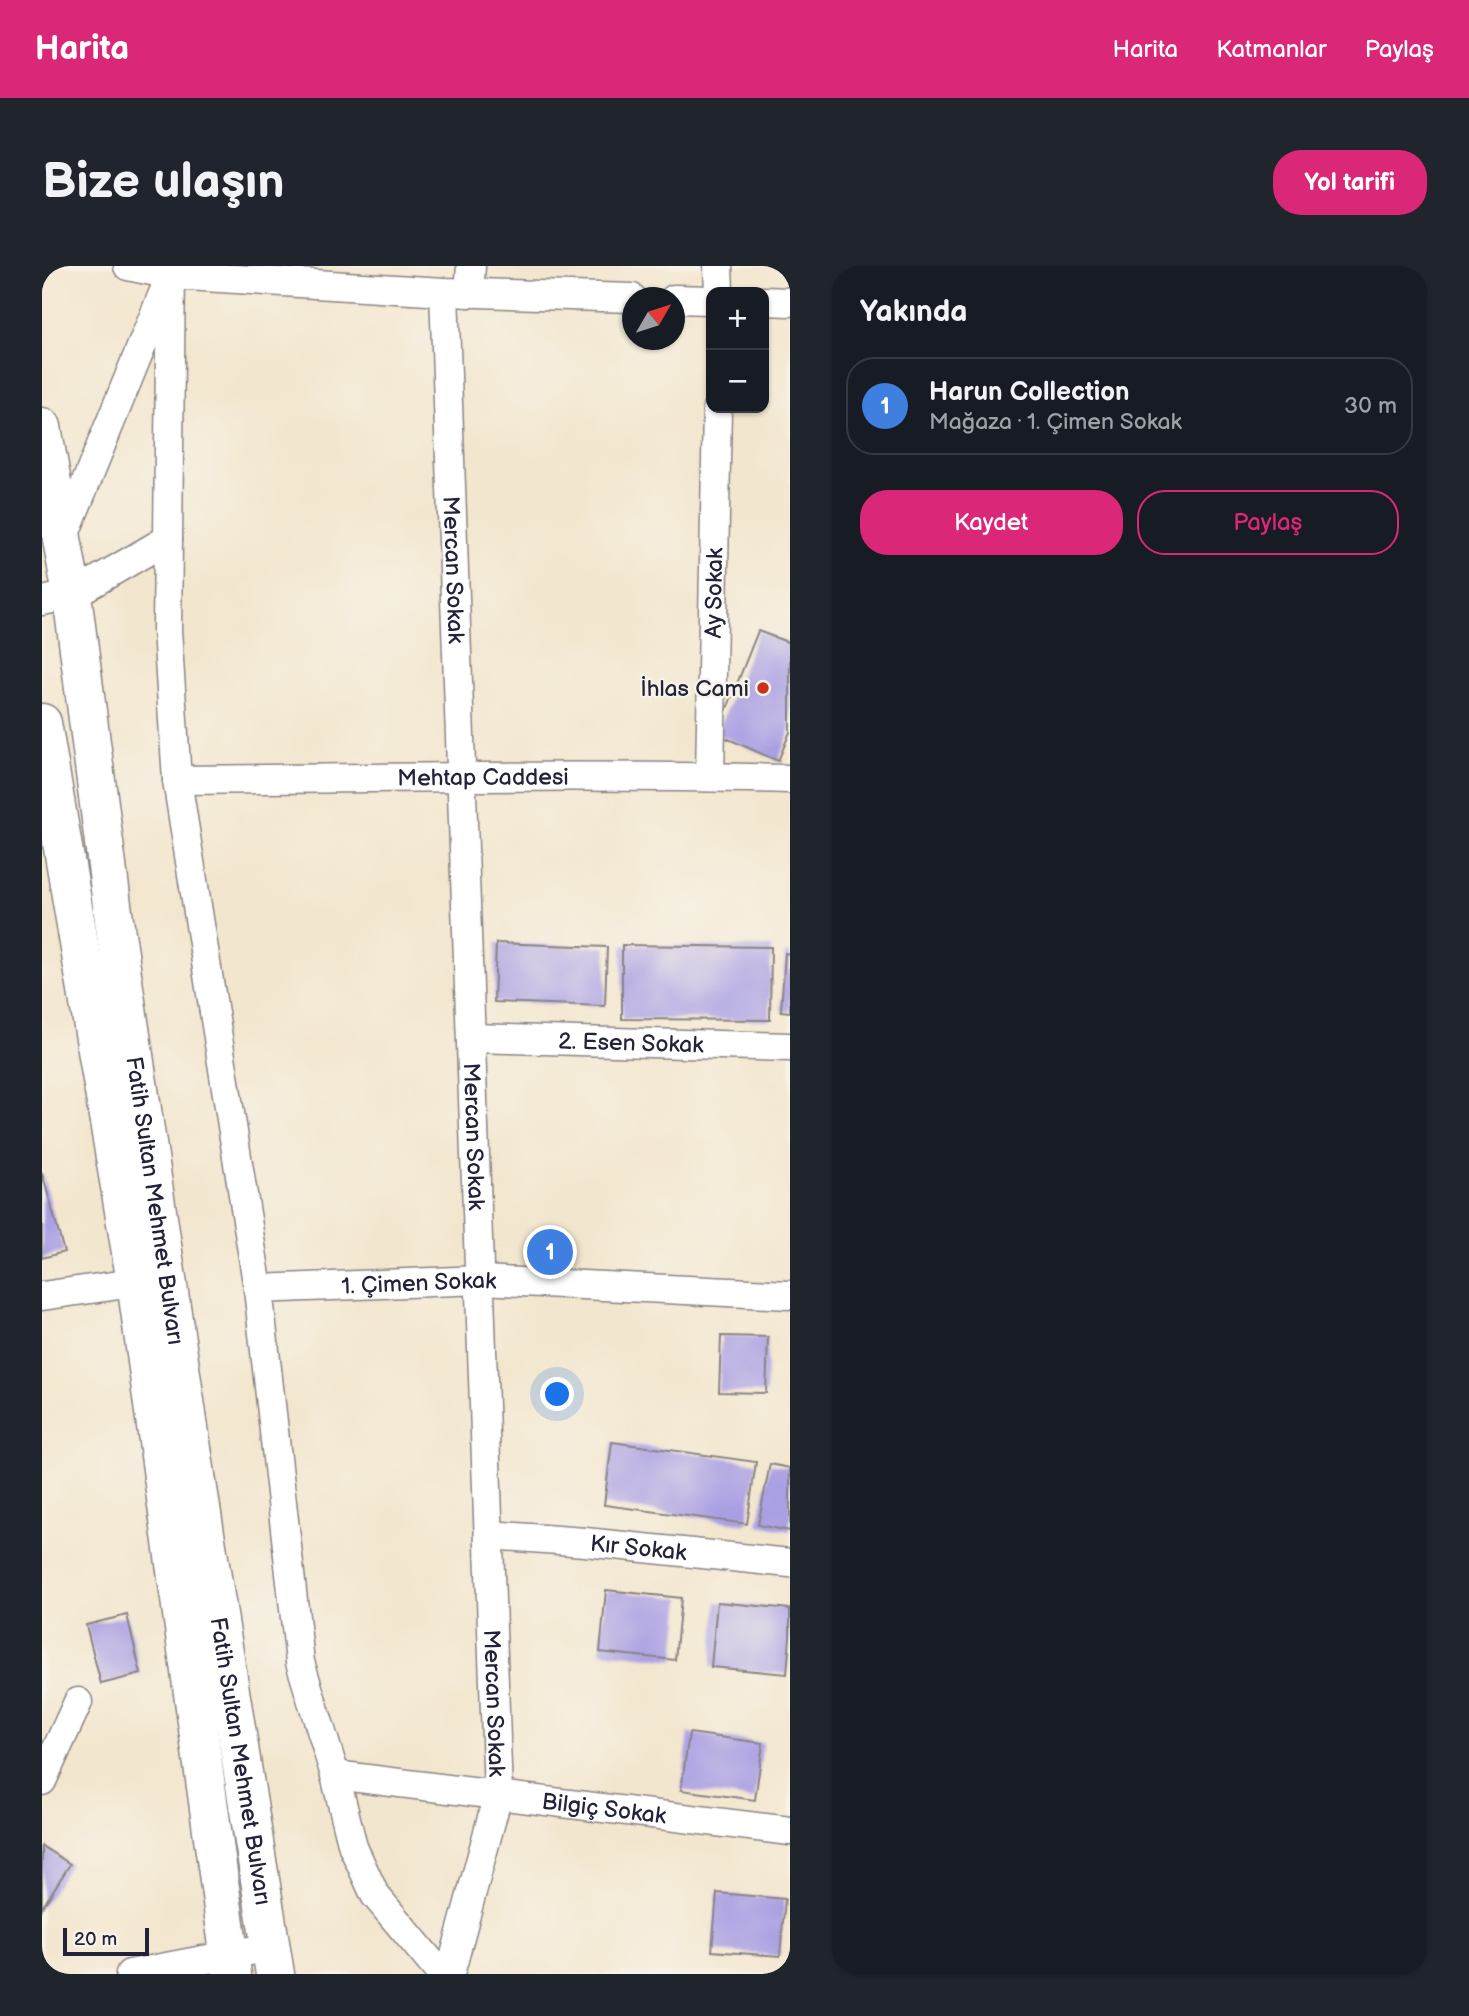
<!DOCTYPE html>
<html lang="tr">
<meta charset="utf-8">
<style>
:root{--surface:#171b24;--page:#20242c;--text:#f1f3f6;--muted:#9ea1a6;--line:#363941;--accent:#db2777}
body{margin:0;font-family:"Balsamiq Sans",sans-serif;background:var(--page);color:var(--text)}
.controls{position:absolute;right:21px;top:21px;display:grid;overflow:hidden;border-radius:14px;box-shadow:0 2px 5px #0004}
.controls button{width:63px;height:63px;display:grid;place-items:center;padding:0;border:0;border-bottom:2px solid var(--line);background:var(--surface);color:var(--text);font:35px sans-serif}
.compass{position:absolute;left:580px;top:21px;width:63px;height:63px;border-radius:50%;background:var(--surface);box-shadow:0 2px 5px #0004;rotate:51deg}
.scale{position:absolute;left:21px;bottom:18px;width:86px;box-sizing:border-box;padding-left:7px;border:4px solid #22223b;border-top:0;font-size:19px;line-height:24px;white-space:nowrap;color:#22223b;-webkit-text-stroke:5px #f7f3e8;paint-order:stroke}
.you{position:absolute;left:516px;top:1129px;width:24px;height:24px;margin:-18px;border:5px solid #fff;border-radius:50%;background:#1a73e8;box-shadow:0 0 0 10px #1a73e833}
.badge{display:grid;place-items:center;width:46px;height:46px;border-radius:50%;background:var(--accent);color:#fff;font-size:23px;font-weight:700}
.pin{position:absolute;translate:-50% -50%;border:4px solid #fff;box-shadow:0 2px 7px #0006}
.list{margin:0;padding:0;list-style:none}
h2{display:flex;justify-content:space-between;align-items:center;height:91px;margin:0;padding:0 28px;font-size:30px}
h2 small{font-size:23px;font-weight:400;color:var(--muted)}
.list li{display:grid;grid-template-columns:46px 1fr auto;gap:21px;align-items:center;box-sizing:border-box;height:98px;margin:0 14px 14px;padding:0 14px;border:2px solid var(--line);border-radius:28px}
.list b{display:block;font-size:26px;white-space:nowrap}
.list p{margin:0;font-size:23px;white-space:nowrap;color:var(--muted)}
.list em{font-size:23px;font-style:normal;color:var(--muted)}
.actions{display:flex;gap:14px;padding:21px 28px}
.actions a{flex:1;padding:16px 0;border:2px solid var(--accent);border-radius:28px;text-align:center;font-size:24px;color:var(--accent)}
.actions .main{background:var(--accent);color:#fff}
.map{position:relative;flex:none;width:748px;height:1708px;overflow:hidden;border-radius:28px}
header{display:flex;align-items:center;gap:42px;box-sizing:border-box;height:98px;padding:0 35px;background:var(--accent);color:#fff}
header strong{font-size:33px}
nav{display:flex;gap:38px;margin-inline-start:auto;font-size:24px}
.intro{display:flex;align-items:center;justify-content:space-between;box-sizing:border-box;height:168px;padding:0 42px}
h1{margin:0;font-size:49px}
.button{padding:18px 32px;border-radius:28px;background:var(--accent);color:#fff;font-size:24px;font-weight:700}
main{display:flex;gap:42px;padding:0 42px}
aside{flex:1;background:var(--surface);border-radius:28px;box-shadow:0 2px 5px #0004}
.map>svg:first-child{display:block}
</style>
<header>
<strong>Harita</strong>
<nav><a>Harita</a><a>Katmanlar</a><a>Paylaş</a></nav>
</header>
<div class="intro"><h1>Bize ulaşın</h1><a class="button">Yol tarifi</a></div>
<main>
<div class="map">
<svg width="748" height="1708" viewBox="0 0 748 1708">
<rect width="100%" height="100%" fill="#f7f3e8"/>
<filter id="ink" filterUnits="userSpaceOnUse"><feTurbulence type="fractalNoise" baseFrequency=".0143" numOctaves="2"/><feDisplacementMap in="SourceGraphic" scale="14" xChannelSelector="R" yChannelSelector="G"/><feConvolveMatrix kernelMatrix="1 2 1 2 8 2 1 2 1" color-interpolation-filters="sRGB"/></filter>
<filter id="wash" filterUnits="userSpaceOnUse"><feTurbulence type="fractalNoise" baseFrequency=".00686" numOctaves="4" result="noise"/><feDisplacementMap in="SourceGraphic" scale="28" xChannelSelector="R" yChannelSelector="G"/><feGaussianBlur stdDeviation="1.57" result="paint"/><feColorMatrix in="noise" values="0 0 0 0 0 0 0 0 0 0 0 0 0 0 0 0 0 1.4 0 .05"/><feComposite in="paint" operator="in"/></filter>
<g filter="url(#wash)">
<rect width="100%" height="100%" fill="#f3e6ce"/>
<g id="blocks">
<g fill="#a99fe3">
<path d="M 716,365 L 748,377 L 748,466 L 736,495 L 675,468 Z"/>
<path d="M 454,677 L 565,681 L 563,740 L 452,736 Z"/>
<path d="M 580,679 L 729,681 L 728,754 L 580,753 Z"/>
<path d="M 743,687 L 748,688 L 748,746 L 739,745 Z"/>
<path d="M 0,907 L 22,986 L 0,992 Z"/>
<path d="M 679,1070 L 726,1071 L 724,1127 L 677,1126 Z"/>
<path d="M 570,1176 L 714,1196 L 705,1258 L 562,1239 Z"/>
<path d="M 728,1198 L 748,1202 L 748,1265 L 716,1259 Z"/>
<path d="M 564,1324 L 639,1332 L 633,1394 L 558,1386 Z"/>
<path d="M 675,1336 L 748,1343 L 748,1371 L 745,1408 L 669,1401 Z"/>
<path d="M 85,1349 L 99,1408 L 59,1418 L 44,1359 Z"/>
<path d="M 647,1467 L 721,1477 L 713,1534 L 639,1524 Z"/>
<path d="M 0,1580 L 28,1598 L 0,1642 Z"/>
<path d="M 675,1627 L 743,1633 L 738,1690 L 670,1685 Z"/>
</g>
</g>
</g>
<g filter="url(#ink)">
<use href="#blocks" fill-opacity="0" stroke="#8a8484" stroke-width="2"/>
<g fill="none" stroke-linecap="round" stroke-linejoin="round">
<defs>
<g id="minor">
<path d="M 86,0 L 129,9 L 402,26 L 590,32"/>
<path d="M 129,0 L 125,364 L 135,514 L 216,1023 L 258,1396 L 293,1509 L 311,1581 L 333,1629 L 399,1708"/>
<path d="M 676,0 L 677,26"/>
<path id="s1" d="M 402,26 L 456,1529 L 408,1708"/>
<path d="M 427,27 L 429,0"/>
<path d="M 632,33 L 669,34"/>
<path d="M 722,35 L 748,36"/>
<path d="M 20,275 L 122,25"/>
<path d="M 0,335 L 30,329 L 126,273"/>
<path id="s2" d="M 668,511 L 675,142"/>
<path id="s3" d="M 135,514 C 339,512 544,508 748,513"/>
<path id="s4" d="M 430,772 L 748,781"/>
<path id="s5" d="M 216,1023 L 439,1014 L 748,1029"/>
<path d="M 0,1030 L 112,1014"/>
<path id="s6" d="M 447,1269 L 543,1276 L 748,1297"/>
<path id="s7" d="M 293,1509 L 748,1565"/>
<path d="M 0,1515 L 36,1436"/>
<path d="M 88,1708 L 229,1681"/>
</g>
<g id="secondary">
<path id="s8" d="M 0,161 L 30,329 L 72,654 L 156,1223 L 233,1708"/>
<path d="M 0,457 L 94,1016 L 190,1708"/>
</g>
</defs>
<use href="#minor" stroke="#8a8484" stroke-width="31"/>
<use href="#secondary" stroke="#8a8484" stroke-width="41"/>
<use href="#minor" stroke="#fff" stroke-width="28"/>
<use href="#secondary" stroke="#fff" stroke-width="38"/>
</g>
</g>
<circle fill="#c8321e" stroke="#f7f3e8" stroke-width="2.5" cx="721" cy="422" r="7"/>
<g text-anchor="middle" stroke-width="5" stroke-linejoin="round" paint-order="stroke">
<g font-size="23" fill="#22223b" stroke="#f7f3e8">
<text dy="8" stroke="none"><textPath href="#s1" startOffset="278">Mercan Sokak</textPath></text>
<text dy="8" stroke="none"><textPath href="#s2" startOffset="184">Ay Sokak</textPath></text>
<text dy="8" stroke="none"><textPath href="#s3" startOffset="306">Mehtap Caddesi</textPath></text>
<text dy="8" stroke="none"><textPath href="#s4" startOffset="159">2. Esen Sokak</textPath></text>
<text dy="8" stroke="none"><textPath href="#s1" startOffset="845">Mercan Sokak</textPath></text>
<text dy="8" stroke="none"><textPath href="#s8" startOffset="782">Fatih Sultan Mehmet Bulvarı</textPath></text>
<text dy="8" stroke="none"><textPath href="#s5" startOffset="161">1. Çimen Sokak</textPath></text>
<text dy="8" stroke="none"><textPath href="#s6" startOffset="150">Kır Sokak</textPath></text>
<text dy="8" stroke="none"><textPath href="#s1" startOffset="1412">Mercan Sokak</textPath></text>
<text dy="8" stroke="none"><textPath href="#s8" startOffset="1349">Fatih Sultan Mehmet Bulvarı</textPath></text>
<text dy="8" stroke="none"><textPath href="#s7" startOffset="271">Bilgiç Sokak</textPath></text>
</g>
<g font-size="23" fill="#22223b" stroke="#f7f3e8" text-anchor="end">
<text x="707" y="430">İhlas Cami</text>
</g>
</g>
</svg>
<div class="controls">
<button>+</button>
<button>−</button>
</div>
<svg class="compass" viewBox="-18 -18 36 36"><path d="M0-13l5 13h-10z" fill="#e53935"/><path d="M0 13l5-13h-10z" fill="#9ea1a6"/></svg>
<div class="scale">20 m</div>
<div class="you"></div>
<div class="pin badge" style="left:508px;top:986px;background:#3f7fe0">1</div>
</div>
<aside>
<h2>Yakında<small></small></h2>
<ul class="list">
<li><span class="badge" style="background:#3f7fe0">1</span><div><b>Harun Collection</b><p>Mağaza · 1. Çimen Sokak</p></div><em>30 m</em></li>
</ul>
<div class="actions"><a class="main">Kaydet</a><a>Paylaş</a></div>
</aside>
</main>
